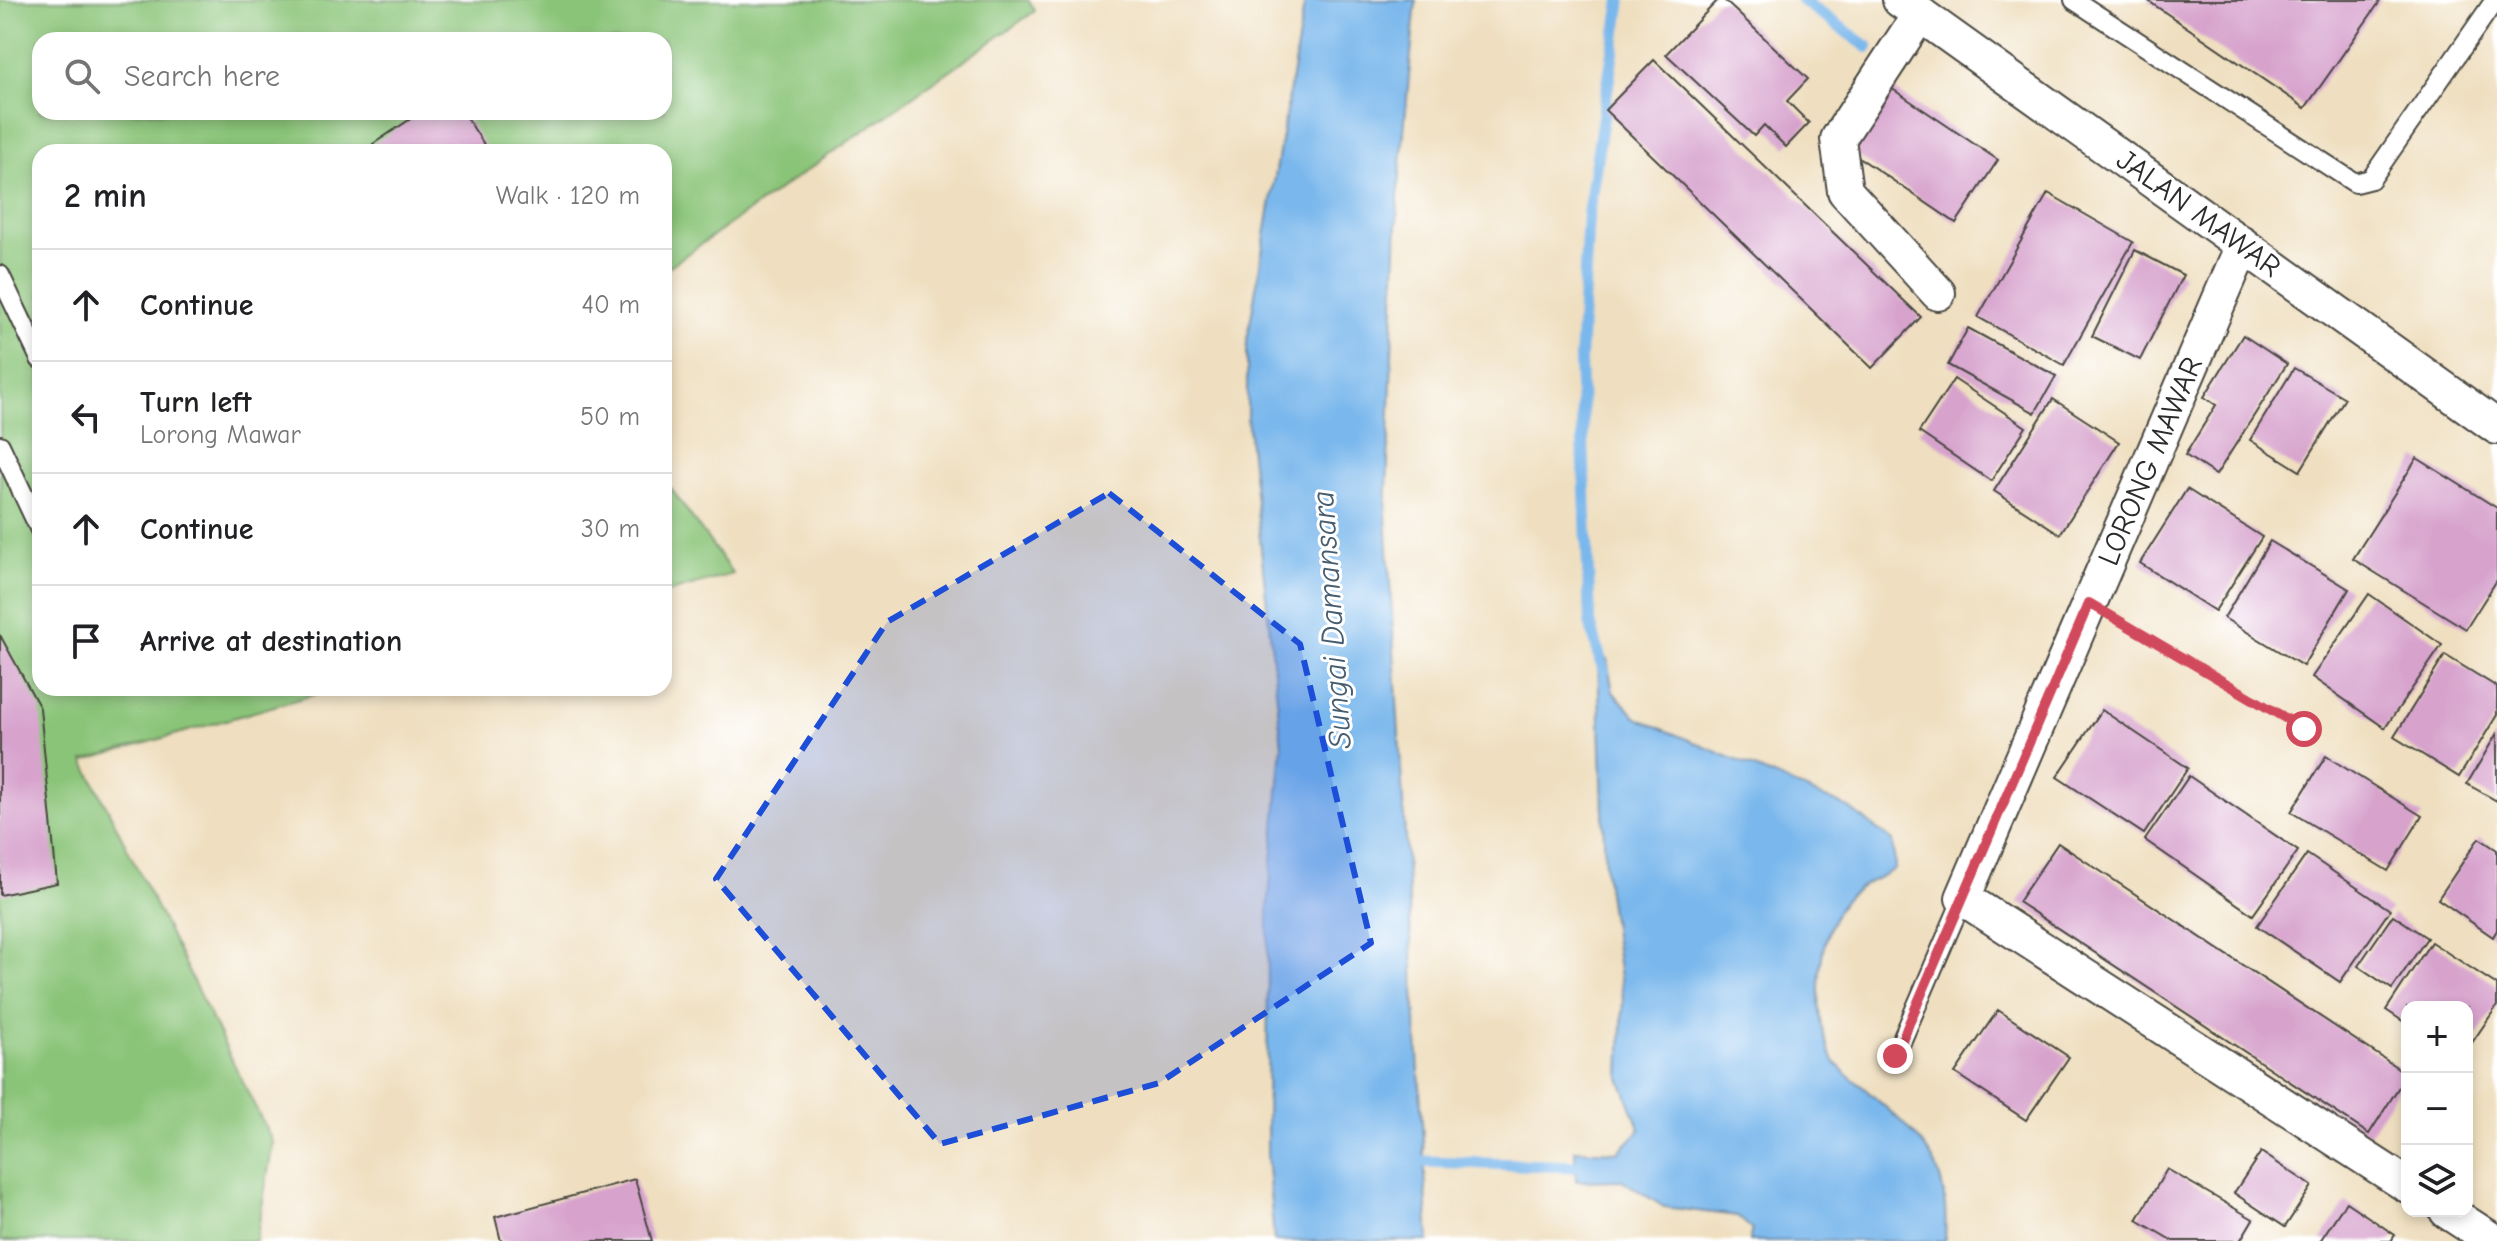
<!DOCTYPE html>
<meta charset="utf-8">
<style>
:root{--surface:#fff;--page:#f2f2f2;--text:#202124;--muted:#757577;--line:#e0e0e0}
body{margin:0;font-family:"Comic Neue",sans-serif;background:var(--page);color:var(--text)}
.controls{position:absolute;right:24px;bottom:24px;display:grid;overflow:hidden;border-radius:16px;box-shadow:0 4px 12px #0003}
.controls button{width:72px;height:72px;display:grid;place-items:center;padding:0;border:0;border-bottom:2px solid var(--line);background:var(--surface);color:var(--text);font:40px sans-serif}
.stop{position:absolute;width:24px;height:24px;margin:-18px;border:6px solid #d1495b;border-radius:50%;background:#fff}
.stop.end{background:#d1495b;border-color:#fff;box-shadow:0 2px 8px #0008}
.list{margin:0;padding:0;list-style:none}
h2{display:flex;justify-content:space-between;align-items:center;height:104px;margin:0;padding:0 32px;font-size:34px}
h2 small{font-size:26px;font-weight:400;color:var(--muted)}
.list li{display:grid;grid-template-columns:52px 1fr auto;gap:24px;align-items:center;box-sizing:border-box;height:112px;padding:0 32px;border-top:2px solid var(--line)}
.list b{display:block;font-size:30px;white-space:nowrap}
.list p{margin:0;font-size:26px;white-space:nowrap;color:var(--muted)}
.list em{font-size:26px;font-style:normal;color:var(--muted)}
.icon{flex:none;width:44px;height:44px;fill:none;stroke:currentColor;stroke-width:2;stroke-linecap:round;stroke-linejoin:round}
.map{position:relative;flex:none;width:2497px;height:1241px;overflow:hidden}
.search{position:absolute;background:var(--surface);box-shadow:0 4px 12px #0003;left:32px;top:32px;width:640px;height:88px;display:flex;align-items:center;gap:20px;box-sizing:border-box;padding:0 28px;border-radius:24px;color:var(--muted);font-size:30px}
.panel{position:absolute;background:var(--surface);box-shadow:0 4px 12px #0003;left:32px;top:144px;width:640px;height:552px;border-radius:24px}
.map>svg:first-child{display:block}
</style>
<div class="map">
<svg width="2497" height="1241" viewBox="0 0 2497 1241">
<rect width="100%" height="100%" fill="#fff"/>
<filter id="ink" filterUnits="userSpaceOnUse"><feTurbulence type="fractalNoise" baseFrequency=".0125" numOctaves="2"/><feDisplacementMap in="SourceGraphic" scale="16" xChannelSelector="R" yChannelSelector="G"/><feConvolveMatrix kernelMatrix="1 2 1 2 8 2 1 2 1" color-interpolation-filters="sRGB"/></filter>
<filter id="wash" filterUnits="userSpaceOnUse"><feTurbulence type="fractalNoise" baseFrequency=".006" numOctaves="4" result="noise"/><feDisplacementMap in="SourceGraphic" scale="32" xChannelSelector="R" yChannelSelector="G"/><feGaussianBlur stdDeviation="1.8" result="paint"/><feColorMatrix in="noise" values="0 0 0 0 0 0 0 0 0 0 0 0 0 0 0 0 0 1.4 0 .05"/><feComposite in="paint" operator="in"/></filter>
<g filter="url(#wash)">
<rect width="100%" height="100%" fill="#efdfc0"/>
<g fill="#8ac478" stroke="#5a7852" stroke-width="2" fill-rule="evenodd">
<path d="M 0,0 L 1028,0 L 1035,11 L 664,270 L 664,152 L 40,152 L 40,688 L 337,688 L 84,761 L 273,1143 L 256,1241 L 0,1241 ZM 40,40 L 664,40 L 664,112 L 40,112 Z"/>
<path d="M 664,479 L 733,574 L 664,594 Z"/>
</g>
<g fill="#79b7ec" stroke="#52718c" stroke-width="2">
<path d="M 1305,0 L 1416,0 L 1398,197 L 1386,515 L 1429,1241 L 1274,1241 L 1267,1154 L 1268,908 L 1282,746 L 1247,417 L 1247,341 Z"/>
<path d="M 1607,659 L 1613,692 L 1637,718 L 1849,808 L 1893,841 L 1895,869 C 1880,878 1854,887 1844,901 C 1815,939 1811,1017 1833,1059 C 1839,1070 1855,1080 1864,1088 C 1923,1141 1950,1156 1945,1241 L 1749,1241 L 1752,1229 L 1737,1216 L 1664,1207 L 1622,1180 L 1576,1181 L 1575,1150 L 1618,1152 L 1640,1130 L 1620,1078 L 1623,999 L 1605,871 L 1598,660 Z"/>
</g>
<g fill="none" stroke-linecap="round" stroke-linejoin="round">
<g stroke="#79b7ec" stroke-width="12">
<path d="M 1802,0 L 1868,47"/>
<path d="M 1604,672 L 1590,622 L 1580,360 L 1588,215 L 1621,0"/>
<path d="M 1408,1161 L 1590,1167"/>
</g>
</g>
<g id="blocks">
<g fill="#d7a3cd">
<path d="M 1718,0 L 1724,0 L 1808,79 L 1787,101 L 1809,123 L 1786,147 L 1764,125 L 1754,136 L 1666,54 Z"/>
<path d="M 2147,0 L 2381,0 L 2305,108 Z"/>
<path d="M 1654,60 L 1921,317 L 1872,368 L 1605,110 Z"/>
<path d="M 1891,88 L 1998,160 L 1956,223 L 1848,150 Z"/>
<path d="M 421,112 L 463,112 L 489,152 L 379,152 L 373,144 Z"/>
<path d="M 2048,193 L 2133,242 L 2064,365 L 1978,317 Z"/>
<path d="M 2135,250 L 2183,275 L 2140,360 L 2092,336 Z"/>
<path d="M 1968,328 L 2056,376 L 2035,413 L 1948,365 Z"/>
<path d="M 2243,335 L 2287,364 L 2216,475 L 2185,455 L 2216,405 L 2204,397 Z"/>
<path d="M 2294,368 L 2345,398 L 2300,471 L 2250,440 Z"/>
<path d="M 1954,379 L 2026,427 L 1991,481 L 1919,432 Z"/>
<path d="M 2053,399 L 2119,442 L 2060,534 L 1994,491 Z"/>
<path d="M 2417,458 L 2497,508 L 2497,580 L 2466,629 L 2353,559 Z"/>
<path d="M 2187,489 L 2262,537 L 2215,611 L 2140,563 Z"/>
<path d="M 2270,541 L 2349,589 L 2303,666 L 2224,618 Z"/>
<path d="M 2369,594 L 2442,645 L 2385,728 L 2312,677 Z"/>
<path d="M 0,635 L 40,708 L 57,883 L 0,895 Z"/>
<path d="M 2445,655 L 2497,687 L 2497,715 L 2459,777 L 2394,737 Z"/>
<path d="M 2102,710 L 2188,768 L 2144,834 L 2057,777 Z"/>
<path d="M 2497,733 L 2497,801 L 2467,784 Z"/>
<path d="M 2326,756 L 2422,816 L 2388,871 L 2291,812 Z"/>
<path d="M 2189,776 L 2298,851 L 2253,915 L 2145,840 Z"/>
<path d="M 2479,838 L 2497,850 L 2497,930 L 2493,937 L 2438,899 Z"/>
<path d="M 2058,843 L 2407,1074 L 2369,1134 L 2018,902 Z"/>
<path d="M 2307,854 L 2390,910 L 2340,982 L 2257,926 Z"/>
<path d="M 2393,915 L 2427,938 L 2392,989 L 2358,966 Z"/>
<path d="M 2431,942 L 2497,985 L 2497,1006 L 2467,1050 L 2467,1007 L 2407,1007 L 2407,1024 L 2386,1010 Z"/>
<path d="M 1998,1010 L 2069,1057 L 2026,1120 L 1955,1073 Z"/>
<path d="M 2261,1152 L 2312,1186 L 2285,1227 L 2234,1193 Z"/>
<path d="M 2167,1169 L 2253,1219 L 2240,1241 L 2173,1241 L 2137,1220 Z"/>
<path d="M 635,1179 L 652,1241 L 501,1241 L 495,1217 Z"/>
<path d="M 2346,1202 L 2395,1235 L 2391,1241 L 2320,1241 Z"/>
</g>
</g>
</g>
<g filter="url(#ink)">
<use href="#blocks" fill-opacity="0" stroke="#484641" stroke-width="2"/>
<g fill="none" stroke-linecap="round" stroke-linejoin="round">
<defs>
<g id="service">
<path d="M 2074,0 L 2355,183 L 2371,179 L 2495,0"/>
<path d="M 0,275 L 40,359"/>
<path d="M 0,445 L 40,530"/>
<path d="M 1895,1056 L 1963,898"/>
</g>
<g id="minor">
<path d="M 1900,0 L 2497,427"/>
<path d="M 1920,14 L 1838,139 L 1845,191 L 1938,293"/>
<path d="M 2243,245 L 1963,898 L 2407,1185"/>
<path d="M 2447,1211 L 2493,1241"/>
</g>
</defs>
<use href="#service" stroke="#484641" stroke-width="22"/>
<use href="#minor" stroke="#484641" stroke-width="38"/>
<path stroke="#484641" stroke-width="5" stroke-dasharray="2 6" stroke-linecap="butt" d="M 2121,622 L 2304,729"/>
<use href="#service" stroke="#fff" stroke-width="18"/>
<use href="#minor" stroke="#fff" stroke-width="34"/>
</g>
</g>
<g fill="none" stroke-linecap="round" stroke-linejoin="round" filter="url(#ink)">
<path stroke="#d1495b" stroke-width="10" d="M 1895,1056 L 2089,603 L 2304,729"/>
</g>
<path fill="#1d4ed8" fill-opacity="0.2" stroke="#1d4ed8" stroke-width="6" stroke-dasharray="16 10" stroke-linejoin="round" d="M 1109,493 L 1300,644 L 1371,943 L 1159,1083 L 940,1144 L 716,879 L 887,622 Z"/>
<g text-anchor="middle" stroke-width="6" stroke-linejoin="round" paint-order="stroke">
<g font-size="30" fill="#2b2b2b" stroke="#fff">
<text transform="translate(2199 213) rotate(36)" y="10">JALAN MAWAR</text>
<text transform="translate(2150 461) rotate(-67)" y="10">LORONG MAWAR</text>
</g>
<g font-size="32" font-style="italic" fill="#465c6f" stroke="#fff">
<text transform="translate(1331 620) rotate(-94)" y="11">Sungai Damansara</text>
</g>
</g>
</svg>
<div class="controls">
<button>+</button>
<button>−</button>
<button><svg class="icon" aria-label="layers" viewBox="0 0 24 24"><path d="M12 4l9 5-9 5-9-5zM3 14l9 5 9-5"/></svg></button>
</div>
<div class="stop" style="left:2304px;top:729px"></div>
<div class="stop end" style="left:1895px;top:1056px"></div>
<div class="search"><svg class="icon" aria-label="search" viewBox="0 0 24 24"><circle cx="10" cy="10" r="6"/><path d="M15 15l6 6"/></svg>Search here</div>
<section class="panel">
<h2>2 min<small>Walk · 120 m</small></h2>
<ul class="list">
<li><svg class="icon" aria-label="ahead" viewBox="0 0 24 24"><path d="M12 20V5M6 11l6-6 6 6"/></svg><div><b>Continue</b></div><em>40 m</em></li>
<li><svg class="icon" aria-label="left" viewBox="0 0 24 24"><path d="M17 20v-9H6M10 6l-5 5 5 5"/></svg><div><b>Turn left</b><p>Lorong Mawar</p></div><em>50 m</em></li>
<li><svg class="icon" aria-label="ahead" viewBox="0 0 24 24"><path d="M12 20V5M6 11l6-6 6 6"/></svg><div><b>Continue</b></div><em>30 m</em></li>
<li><svg class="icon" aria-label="arrive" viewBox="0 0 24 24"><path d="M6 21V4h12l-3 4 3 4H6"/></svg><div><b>Arrive at destination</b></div></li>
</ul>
</section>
</div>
